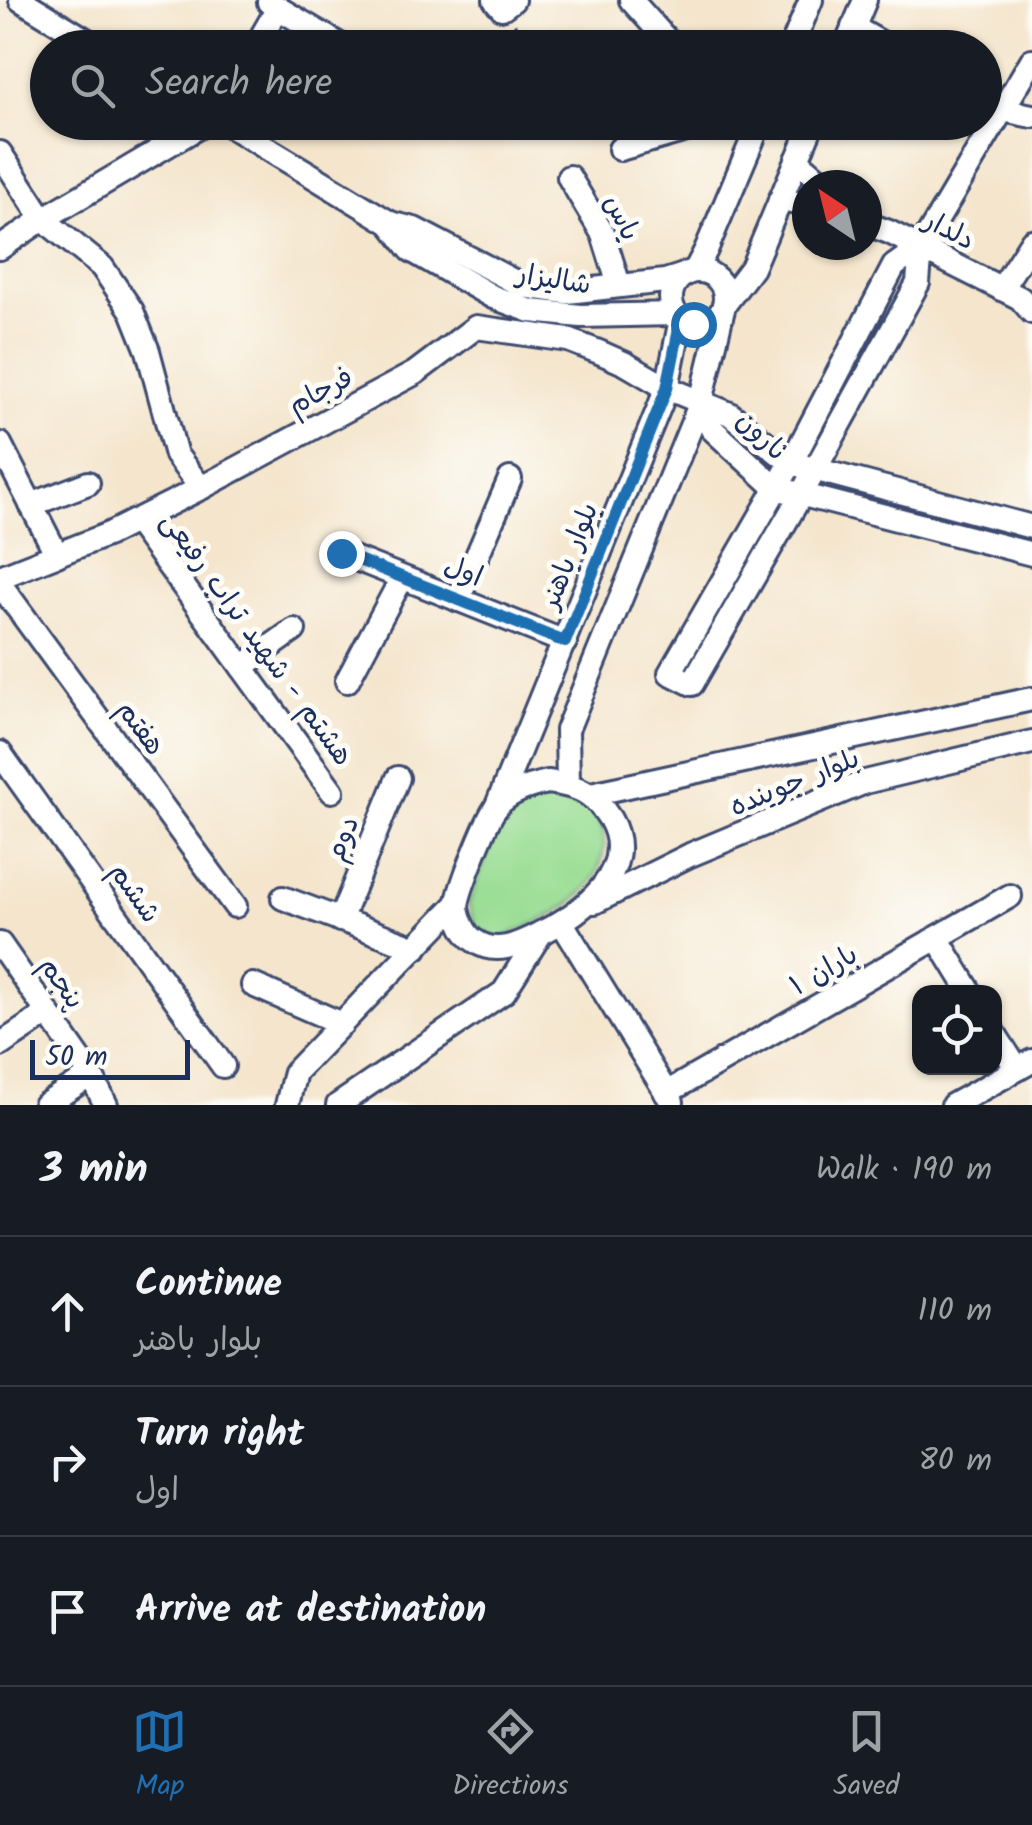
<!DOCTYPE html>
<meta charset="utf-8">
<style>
:root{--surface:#171b24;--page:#20242c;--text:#f1f3f6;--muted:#9ea1a6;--line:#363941;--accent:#1f6fb2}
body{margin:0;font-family:Kalam,"Playpen Sans Arabic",sans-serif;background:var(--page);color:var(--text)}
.controls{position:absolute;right:30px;bottom:30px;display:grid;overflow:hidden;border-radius:20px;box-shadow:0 2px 8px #0004}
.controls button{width:90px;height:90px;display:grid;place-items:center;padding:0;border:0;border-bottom:2px solid var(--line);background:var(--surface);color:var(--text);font:50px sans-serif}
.compass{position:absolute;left:792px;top:170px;width:90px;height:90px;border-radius:50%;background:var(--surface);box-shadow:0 2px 8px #0004;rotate:325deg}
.scale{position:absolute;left:30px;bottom:25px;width:160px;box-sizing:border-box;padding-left:10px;border:5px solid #1b2f5e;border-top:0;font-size:28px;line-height:35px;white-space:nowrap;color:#1b2f5e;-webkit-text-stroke:8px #fdfcf7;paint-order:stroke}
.stop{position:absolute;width:30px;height:30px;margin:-22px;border:8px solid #1f6fb2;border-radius:50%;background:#fff}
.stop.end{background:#1f6fb2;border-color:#fff;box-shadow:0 2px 10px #0008}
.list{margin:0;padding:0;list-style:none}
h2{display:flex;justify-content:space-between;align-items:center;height:130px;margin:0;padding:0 40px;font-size:42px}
h2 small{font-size:32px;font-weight:400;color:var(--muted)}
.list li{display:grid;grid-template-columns:65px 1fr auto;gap:30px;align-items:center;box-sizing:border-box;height:150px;padding:0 40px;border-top:2px solid var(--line)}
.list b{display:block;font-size:38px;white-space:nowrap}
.list p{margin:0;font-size:32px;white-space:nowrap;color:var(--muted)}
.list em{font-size:32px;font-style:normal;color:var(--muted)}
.icon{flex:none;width:55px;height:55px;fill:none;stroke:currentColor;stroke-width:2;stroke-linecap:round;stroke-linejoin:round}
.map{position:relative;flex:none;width:1032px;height:1105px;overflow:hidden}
.search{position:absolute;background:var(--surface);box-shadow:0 2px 8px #0004;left:30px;right:30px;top:30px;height:110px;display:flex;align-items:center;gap:25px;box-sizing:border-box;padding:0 35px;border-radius:55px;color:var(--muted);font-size:38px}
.sheet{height:580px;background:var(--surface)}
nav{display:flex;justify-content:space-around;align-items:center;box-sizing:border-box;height:140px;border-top:2px solid var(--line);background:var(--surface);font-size:28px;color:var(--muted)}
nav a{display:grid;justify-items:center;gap:5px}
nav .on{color:var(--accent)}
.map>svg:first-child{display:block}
</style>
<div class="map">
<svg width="1032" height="1105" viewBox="0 0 1032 1105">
<rect width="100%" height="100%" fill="#fdfcf7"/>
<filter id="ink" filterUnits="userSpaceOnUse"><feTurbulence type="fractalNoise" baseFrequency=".01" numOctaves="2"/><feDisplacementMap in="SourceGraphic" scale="20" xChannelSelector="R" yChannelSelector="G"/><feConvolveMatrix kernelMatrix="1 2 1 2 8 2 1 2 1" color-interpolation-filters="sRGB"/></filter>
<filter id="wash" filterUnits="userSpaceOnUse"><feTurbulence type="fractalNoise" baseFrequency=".0048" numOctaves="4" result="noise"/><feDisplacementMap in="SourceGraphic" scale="40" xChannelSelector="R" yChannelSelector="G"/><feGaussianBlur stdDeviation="2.25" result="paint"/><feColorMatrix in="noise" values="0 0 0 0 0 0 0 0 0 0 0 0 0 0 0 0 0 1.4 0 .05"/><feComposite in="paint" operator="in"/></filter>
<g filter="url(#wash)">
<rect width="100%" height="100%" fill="#f4e5cc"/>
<path fill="#9bde96" stroke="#5b867a" stroke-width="2.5" d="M 554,795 C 572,796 591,805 600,822 C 605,832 605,842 603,853 C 597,902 538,923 498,939 L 476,928 L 468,904 C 476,884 497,824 510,810 C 521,799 540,796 554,795 Z"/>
</g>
<g filter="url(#ink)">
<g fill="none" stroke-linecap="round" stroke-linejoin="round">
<defs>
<g id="minor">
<path d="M 21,0 L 99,48"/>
<path d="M 495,0 L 502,8 L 513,0"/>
<path d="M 631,0 L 674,48"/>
<path d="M 278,8 L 345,48"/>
<path d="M 853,27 L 890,48"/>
<path d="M 255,48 L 278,8 L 269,2"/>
<path d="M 791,48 L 811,0"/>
<path d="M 845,48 L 865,0"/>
<path d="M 984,100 L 1003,110 L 1032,116"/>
<path d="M 224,122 L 390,223 L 414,229 L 523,286 L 567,292 L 665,281 L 684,275"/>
<path d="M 620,149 L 714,122"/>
<path d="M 0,153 L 43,219 L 102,267 L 132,311 L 148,351 L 176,455 L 201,488"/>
<path d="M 797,160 L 826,185"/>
<path d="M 569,177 L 603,234 L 619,285"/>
<path d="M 780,200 L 807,205"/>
<path d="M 390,223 L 411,250 L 493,297 L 531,311 L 581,316 L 676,314"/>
<path d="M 867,224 L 889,232 L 1020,298 L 1032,312"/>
<path d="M 921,247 L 918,283 L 801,495 L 692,684 L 670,673 L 791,463 L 894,266 L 921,247 L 1032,60"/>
<path d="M 0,248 L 43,219 L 207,122"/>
<path d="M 695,271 L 706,250 L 760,122"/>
<circle cx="698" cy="298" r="27"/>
<path d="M 1001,289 L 1032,241"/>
<path d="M 701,402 L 712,429 L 776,488 L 1032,554"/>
<path d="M 0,444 L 57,555"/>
<path d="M 31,505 L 88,483"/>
<path d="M 136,521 L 332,791"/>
<path d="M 341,553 L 565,642"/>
<path d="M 0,577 L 109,534 L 201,488 L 415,373 L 476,327 L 568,340 L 599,352 L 626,364 L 667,388 L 730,414 L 791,463 L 1032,527"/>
<path d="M 0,584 L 235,906"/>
<path d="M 458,600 L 510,479"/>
<path d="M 242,667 L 294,630"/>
<path d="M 347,681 L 402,578"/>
<path d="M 0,753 L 223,1066"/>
<path d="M 548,782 C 579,786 593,792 610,819 C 640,871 580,914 539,934 C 519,944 496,956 475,941 C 465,935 459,920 457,909 C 456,895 486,822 495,809 C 507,792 529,786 548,782 Z"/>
<path d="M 568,784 L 567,730 L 701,402 L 724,305 L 752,268 L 813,122"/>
<path d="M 591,794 L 1032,699"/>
<path d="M 496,808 L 667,388 L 681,319"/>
<path d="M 283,898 L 416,948"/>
<path d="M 595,902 L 690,855 L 865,782 L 1032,742"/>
<path d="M 340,920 L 398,778"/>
<path d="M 562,923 L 672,1102"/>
<path d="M 937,938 L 970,992"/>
<path d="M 0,944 L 91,1075 L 106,1105"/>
<path d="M 253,985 L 342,1024"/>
<path d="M 994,1033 L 1017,1069"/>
<path d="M 0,1045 L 48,1013"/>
<path d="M 666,1093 L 1010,896"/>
<path d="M 45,1105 L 91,1075"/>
<path d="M 287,1105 L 295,1072 L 456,905"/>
<path d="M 338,1105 L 504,992 L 541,933"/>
<path d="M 953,1105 L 1032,1061"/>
</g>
</defs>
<use href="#minor" stroke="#3c4a6e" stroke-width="28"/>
<path stroke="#3c4a6e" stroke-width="4" stroke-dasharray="2.5 8" stroke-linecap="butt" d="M 514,24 L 532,48"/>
<use href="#minor" stroke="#fff" stroke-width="22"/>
</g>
</g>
<g fill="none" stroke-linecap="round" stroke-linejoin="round" filter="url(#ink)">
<path stroke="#1f6fb2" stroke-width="12" d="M 341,553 L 565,642 L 667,388 L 681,319 L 693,324"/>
</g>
<g text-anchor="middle" stroke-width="10" stroke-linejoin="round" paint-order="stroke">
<g font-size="28" fill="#1b2f5e" stroke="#fdfcf7">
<text transform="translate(623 217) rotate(64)" y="10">یاس</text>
<text transform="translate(950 229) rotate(27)" y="10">دلدار</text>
<text transform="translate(554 278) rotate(9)" y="10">شالیزار</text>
<text transform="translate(320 390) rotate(-28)" y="10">فرجام</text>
<text transform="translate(763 435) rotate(44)" y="10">نارون</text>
<text transform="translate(568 555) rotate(-68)" y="10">بلوار باهنر</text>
<text transform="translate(464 570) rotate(22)" y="10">اول</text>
<text transform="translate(258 638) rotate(54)" y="10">هشتم - شهید تراب رفیعی</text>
<text transform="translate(142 727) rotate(54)" y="10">هفتم</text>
<text transform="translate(794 781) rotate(-22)" y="10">بلوار جوینده</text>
<text transform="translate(341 838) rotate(-68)" y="10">دوم</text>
<text transform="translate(136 892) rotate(55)" y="10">ششم</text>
<text transform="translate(823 969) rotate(-30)" y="10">باران ۱</text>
<text transform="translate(63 982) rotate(55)" y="10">پنجم</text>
</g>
</g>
</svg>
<div class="controls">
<button><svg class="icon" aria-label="locate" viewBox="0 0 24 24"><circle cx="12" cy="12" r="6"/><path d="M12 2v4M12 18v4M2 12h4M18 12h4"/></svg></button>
</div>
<svg class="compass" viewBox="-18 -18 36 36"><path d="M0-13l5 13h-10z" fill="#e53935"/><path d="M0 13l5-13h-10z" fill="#9ea1a6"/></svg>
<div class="scale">50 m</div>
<div class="stop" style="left:693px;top:324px"></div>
<div class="stop end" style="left:341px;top:553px"></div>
<div class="search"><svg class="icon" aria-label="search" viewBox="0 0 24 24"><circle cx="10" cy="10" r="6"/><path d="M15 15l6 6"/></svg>Search here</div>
</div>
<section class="sheet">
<h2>3 min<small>Walk · 190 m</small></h2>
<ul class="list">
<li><svg class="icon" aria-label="ahead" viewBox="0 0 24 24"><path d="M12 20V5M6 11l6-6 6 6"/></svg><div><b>Continue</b><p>بلوار باهنر</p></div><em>110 m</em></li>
<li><svg class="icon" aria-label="right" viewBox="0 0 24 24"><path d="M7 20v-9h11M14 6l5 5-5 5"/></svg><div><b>Turn right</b><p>اول</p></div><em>80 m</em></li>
<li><svg class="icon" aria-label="arrive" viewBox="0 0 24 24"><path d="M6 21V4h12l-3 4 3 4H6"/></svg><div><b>Arrive at destination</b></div></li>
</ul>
</section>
<nav>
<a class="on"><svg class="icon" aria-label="map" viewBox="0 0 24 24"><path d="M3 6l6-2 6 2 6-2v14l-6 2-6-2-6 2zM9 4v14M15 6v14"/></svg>Map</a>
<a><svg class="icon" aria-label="directions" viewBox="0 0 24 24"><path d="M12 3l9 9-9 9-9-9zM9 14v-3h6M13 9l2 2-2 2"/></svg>Directions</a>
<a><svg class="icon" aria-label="saved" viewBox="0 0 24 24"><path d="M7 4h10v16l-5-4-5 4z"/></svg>Saved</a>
</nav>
